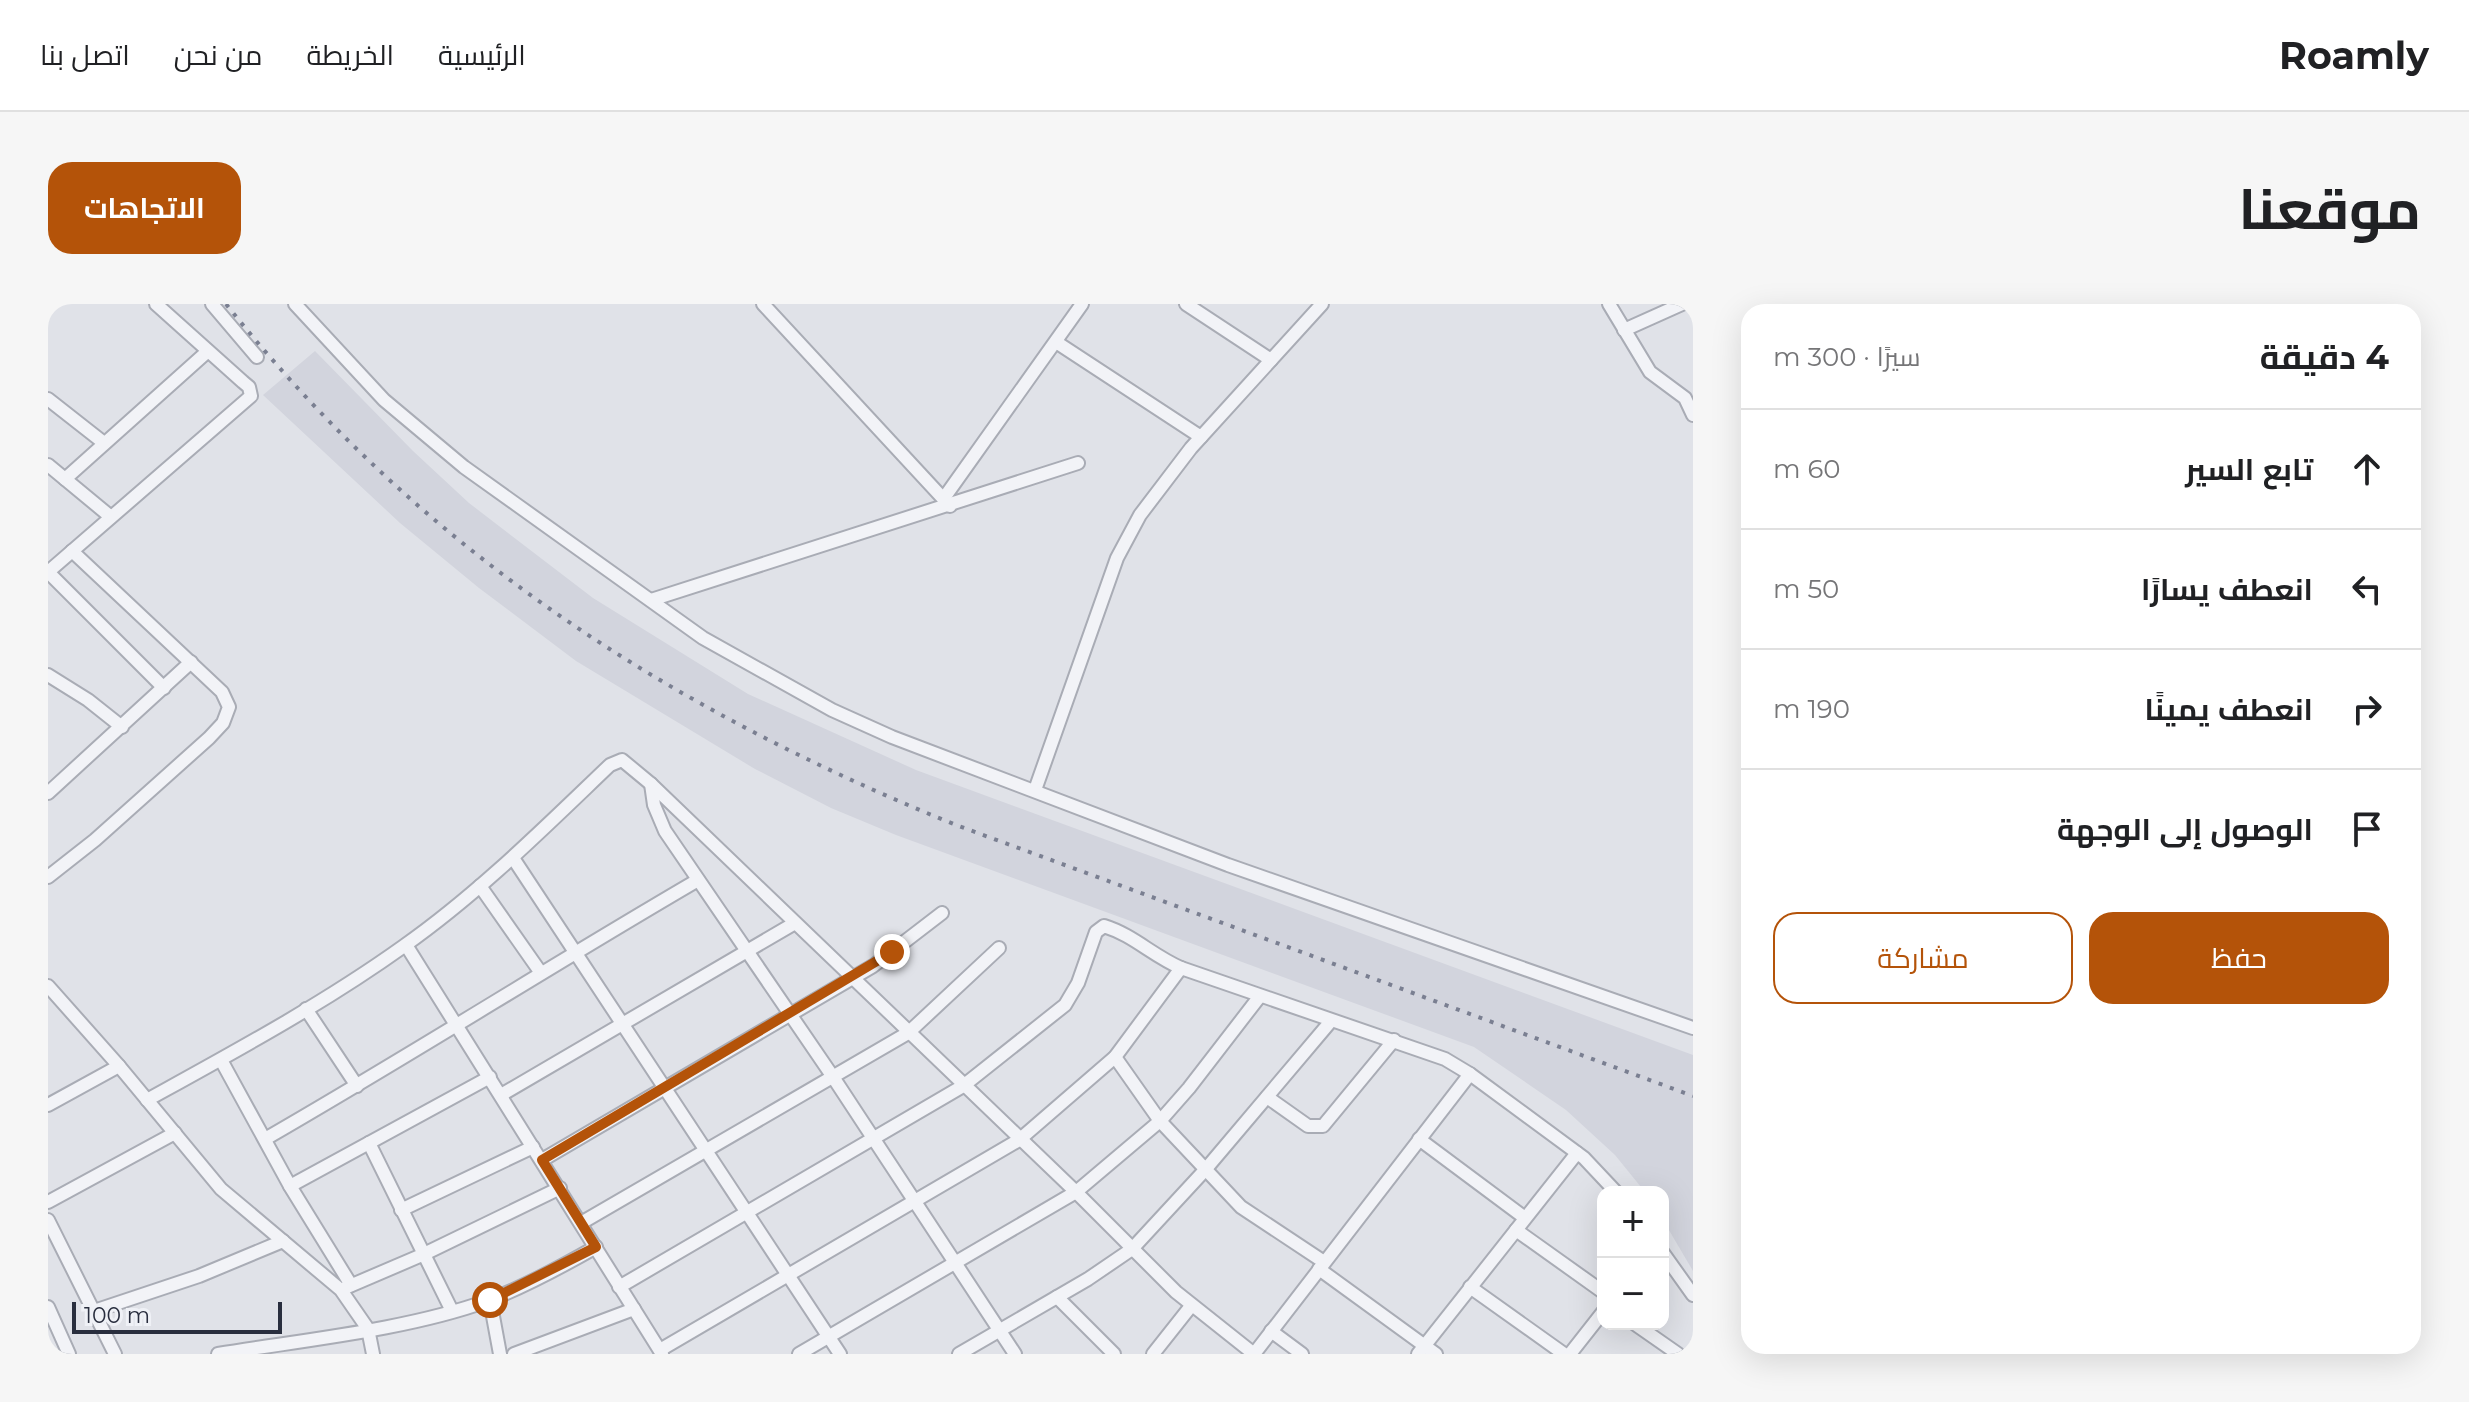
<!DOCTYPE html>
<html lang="ar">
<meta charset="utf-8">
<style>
:root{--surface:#fff;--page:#f6f6f6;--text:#202124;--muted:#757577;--line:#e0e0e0;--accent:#b45309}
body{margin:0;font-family:Montserrat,Cairo,sans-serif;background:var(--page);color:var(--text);direction:rtl}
.controls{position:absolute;right:24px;bottom:24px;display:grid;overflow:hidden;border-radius:16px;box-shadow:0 8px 32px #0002}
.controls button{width:72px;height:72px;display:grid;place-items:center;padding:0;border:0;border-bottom:2px solid var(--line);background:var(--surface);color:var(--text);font:40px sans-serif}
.scale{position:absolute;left:24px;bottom:20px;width:210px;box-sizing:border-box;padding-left:8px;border:4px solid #292e3e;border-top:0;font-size:22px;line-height:28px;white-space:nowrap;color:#292e3e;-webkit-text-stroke:6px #eff1f6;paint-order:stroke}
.stop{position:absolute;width:24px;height:24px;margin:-18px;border:6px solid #b45309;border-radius:50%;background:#fff}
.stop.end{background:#b45309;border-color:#fff;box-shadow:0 2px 8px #0008}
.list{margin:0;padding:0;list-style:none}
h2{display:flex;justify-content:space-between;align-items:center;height:104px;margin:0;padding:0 32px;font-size:34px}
h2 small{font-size:26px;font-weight:400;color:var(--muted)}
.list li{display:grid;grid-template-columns:52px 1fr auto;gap:24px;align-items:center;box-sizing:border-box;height:120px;padding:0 32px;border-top:2px solid var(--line)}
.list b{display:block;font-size:30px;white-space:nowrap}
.list em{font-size:26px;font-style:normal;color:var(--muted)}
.actions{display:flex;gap:16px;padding:24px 32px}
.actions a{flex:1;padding:18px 0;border:2px solid var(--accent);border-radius:24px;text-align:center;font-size:28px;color:var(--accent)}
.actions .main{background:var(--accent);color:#fff}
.icon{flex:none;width:44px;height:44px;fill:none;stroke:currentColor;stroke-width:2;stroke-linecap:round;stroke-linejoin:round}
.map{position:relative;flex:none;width:1645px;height:1050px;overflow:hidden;direction:ltr;border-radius:24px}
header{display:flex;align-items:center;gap:48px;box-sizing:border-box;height:112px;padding:0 40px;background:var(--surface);border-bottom:2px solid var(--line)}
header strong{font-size:38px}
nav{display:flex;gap:44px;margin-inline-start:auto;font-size:28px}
.intro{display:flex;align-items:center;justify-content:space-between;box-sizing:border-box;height:192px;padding:0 48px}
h1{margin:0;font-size:56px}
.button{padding:20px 36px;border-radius:24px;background:var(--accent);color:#fff;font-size:28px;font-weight:700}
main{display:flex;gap:48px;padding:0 48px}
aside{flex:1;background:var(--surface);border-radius:24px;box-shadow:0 8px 32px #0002}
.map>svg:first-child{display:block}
</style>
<header>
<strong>Roamly</strong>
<nav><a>الرئيسية</a><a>الخريطة</a><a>من نحن</a><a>اتصل بنا</a></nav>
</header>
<div class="intro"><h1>موقعنا</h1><a class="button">الاتجاهات</a></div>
<main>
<aside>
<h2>4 دقيقة<small>سيرًا · 300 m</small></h2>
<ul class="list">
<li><svg class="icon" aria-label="ahead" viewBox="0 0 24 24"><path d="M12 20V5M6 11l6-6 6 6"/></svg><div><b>تابع السير</b></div><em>60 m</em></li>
<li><svg class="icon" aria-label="left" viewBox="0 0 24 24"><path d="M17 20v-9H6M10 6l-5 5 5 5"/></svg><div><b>انعطف يسارًا</b></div><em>50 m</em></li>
<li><svg class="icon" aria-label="right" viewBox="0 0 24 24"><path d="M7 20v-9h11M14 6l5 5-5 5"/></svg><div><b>انعطف يمينًا</b></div><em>190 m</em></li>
<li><svg class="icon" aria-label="arrive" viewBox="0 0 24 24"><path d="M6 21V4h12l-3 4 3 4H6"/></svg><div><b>الوصول إلى الوجهة</b></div></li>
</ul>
<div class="actions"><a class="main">حفظ</a><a>مشاركة</a></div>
</aside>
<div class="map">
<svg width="1645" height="1050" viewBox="0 0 1645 1050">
<rect width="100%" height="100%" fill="#e0e2e8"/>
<path fill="#d2d4dd" d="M 267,47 L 365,147 L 421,199 L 545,294 L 700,390 L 868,466 L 1645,751 L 1645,967 L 1615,916 L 1615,888 L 1597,888 L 1567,851 L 1518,806 L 1426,743 L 848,531 L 783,504 L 707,465 L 528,357 L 431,284 L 352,219 L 215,91 Z"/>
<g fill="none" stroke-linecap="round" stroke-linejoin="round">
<defs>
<g id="minor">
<path d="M 164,0 L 209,53"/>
<path d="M 247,0 L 336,96 L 416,163 L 655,334 L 784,406 L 844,433 L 1180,561 L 1645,724"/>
<path d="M 715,0 L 902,202"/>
<path d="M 1138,0 L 1223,56"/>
<path d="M 1561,0 L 1602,68 L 1637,94 L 1645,111"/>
<path d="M 1576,26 L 1634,0"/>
<path d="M 1008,38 L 1153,133"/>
<path d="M 0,95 L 56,139"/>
<path d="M 0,161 L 63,213"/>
<path d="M 17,175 L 160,47"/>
<path d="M 896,194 L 1034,0"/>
<path d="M 0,268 L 203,92 L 201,83 L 195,78 L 108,0"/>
<path d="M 0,268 L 116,384"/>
<path d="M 603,296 L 1030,159"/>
<path d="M 0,371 L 40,396 L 74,423"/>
<path d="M 603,480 L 606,501 L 617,527 L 785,773 L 967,1050"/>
<path d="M 987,486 L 1069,254 L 1092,211 L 1143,144 L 1274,0"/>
<path d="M 0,489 L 143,358"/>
<path d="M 465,554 L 792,1050"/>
<path d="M 0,573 L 47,536 L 161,434 L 175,419 L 181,403 L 174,388 L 24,247"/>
<path d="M 432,582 L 493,669"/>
<path d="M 358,641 L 614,1050"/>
<path d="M 0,682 L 71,762 L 173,885 L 293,986 L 320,1025 L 325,1050"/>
<path d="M 258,705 L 309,782"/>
<path d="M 1067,753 L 1112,817 L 1193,903 L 1276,958"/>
<path d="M 173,756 L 242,882 L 303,981"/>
<path d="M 453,791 L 747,619"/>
<path d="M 1219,793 L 1260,822 L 1275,822 L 1346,736"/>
<path d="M 99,796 C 186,748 275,700 356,642 C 431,589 496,524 562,461 L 574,456 L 603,480 L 1028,888 L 1128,988 L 1206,1050"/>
<path d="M 0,801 L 71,762"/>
<path d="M 217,835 C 363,751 504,661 650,576"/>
<path d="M 1371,835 L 1477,914"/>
<path d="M 321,839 L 404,1007"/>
<path d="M 494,856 L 825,662 L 894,609"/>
<path d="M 242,882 L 442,773"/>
<path d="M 0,898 L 127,829"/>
<path d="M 353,906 L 485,843"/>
<path d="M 0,916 L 67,1050"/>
<path d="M 533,919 L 860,729 L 951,644"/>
<path d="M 1468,926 L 1555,988"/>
<path d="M 1615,949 L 1645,991"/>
<path d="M 1271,965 L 1388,1050"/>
<path d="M 571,983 L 915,782 L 1017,701 L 1030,679 L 1048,628 L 1056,622 C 1085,631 1105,652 1133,664 L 1397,755 L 1422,770 L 1536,854 L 1568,888"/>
<path d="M 1422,983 L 1516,1050"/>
<path d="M 297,984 L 374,951 L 512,884"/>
<path d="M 1009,993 L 1066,1050"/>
<path d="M 442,996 L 452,1050"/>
<path d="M 0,1003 L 21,1050"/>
<path d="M 46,1007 L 151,972 L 235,937"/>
<path d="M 1587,1020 L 1630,1050"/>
<path d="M 1223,1027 L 1254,1050"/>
<path d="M 612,1046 L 971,836 L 1067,753 L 1133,664"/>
<path d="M 170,1050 C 255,1036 358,1026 439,997 C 476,983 513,963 548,943"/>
<path d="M 466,1050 L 586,1005"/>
<path d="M 751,1050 L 1028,888 L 1112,817 L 1141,784 L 1212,692"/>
<path d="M 911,1050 L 1040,975 L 1084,945 L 1157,866 L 1283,717"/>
<path d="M 1105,1050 L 1143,1002"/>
<path d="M 1206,1050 L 1422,770"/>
<path d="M 1370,1050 L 1529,849"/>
<path d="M 1522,1050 L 1555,1008"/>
</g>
</defs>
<use href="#minor" stroke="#a9acb5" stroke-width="16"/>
<use href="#minor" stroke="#f2f3f7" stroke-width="12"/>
<path stroke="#7a7f91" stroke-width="4" stroke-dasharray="4 8" stroke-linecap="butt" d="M 178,0 C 374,247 619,404 908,521 L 1645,792"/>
</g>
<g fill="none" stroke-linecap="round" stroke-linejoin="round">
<path stroke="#b45309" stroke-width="10" d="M 442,996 L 548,943 L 494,856 L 844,648"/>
</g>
</svg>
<div class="controls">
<button>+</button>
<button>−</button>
</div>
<div class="scale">100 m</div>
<div class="stop" style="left:442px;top:996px"></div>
<div class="stop end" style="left:844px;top:648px"></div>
</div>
</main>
